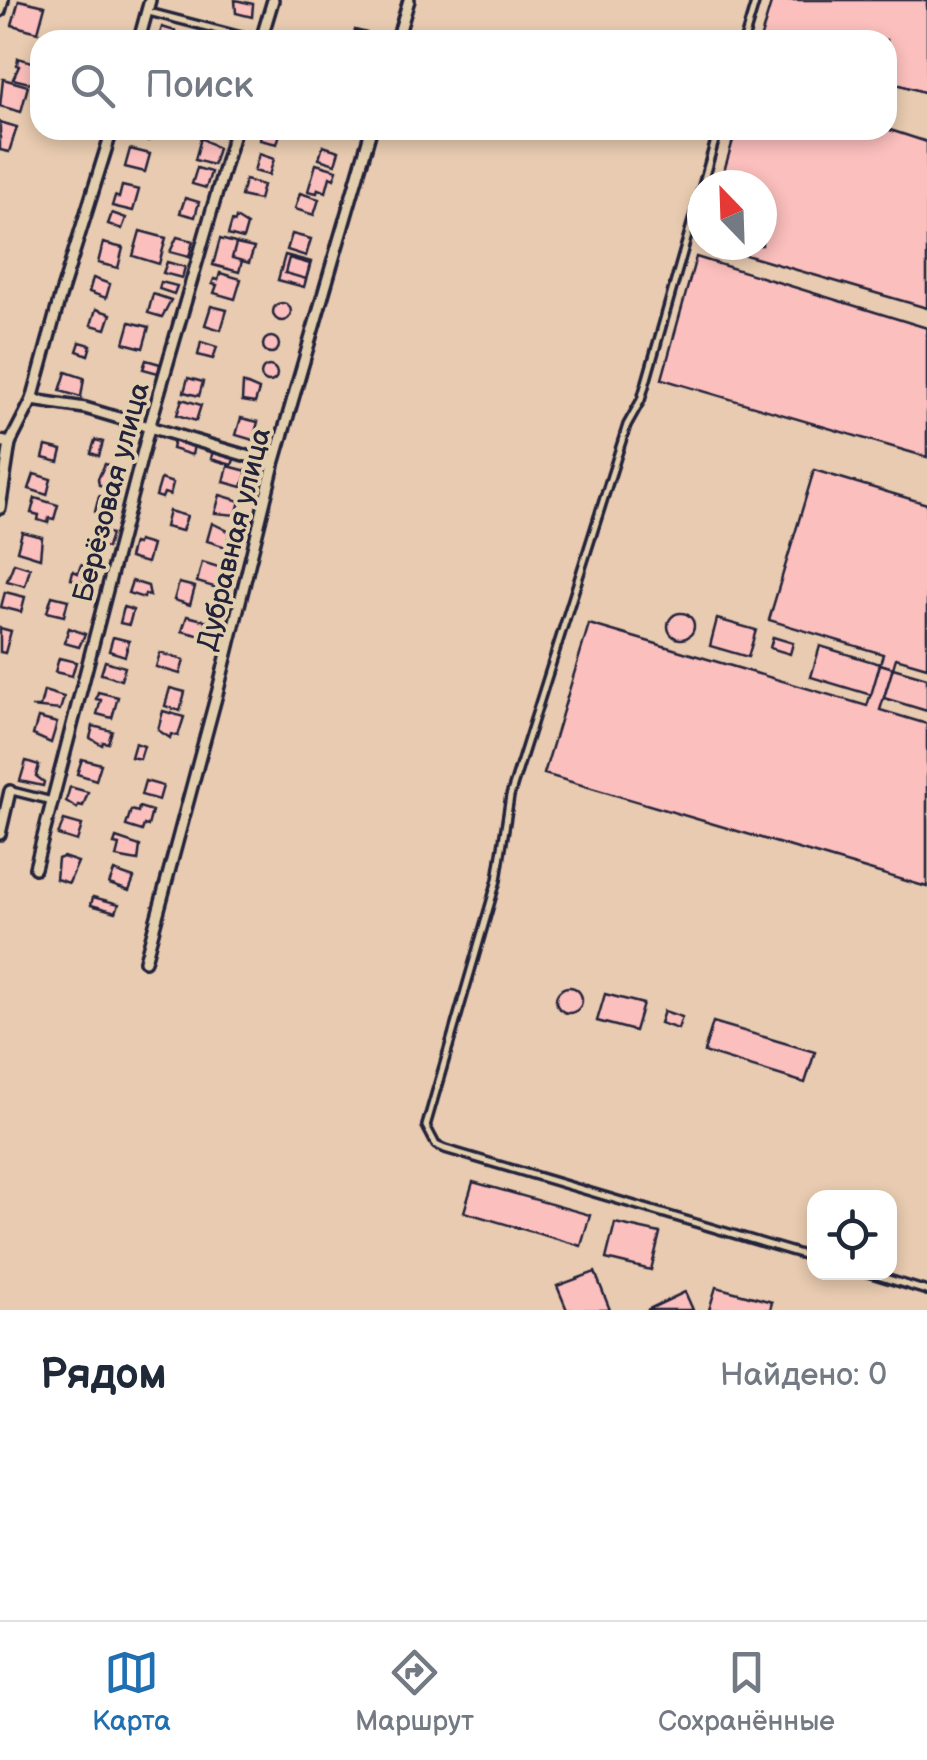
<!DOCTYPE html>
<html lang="ru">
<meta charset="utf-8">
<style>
:root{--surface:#fff;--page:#f2f2f3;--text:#1f2937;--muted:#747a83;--line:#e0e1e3;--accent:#1f6fb2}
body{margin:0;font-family:"Balsamiq Sans",sans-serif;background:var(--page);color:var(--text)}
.controls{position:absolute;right:30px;bottom:30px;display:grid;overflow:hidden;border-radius:20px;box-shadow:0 5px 15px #0003}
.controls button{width:90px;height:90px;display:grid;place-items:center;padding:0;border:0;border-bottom:2px solid var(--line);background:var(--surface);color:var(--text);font:50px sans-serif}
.compass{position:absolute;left:687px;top:170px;width:90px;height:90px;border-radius:50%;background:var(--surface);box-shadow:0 5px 15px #0003;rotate:337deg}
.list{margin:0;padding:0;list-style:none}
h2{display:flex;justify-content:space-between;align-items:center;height:130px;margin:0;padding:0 40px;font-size:42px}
h2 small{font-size:32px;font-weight:400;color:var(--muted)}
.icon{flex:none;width:55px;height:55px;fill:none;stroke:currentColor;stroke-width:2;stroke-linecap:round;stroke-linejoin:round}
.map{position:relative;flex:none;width:927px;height:1310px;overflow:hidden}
.search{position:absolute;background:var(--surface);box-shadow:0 5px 15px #0003;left:30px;right:30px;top:30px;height:110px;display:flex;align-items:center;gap:25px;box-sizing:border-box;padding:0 35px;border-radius:30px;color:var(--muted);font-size:38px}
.sheet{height:310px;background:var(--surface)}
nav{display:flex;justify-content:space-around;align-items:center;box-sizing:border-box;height:140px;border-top:2px solid var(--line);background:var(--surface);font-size:28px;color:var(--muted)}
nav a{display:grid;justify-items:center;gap:5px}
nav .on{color:var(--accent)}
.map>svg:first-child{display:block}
</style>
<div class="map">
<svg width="927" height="1310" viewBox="0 0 927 1310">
<rect width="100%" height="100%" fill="#e8cbb0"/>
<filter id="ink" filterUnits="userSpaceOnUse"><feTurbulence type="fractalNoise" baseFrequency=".01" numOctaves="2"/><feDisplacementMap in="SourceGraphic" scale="20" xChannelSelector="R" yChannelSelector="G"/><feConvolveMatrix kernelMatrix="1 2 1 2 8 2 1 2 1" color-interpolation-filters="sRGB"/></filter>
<g filter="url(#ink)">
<g fill="#fbbfbd" stroke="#22223b" stroke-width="2.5">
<path d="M 19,0 L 45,6 L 38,32 L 12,25 Z"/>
<path d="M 235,0 L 253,4 L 252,17 L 236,13 Z"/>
<path d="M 772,0 L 927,0 L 927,93 L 887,81 L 887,40 L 760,40 Z"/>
<path d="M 162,27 L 175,31 L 172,40 L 158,40 Z"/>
<path d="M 355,30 L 367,33 L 365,40 L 352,40 Z"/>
<path d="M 38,54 L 37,85 L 13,79 L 19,66 L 17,65 L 18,58 L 36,63 Z"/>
<path d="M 3,79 L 28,86 L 21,112 L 0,106 Z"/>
<path d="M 0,122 L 17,127 L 9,152 L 0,150 Z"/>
<path d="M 887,129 L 927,142 L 927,308 L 711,245 L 762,245 L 762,185 L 720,185 L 736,130 Z"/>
<path d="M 135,130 L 152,130 L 149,141 L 133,137 Z"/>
<path d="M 261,130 L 281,130 L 277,144 L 260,140 Z"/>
<path d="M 201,138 L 218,148 L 213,165 L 195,160 Z"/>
<path d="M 323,146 L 339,151 L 335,164 L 319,159 Z"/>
<path d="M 130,149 L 150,154 L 145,172 L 125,167 Z"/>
<path d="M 259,154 L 274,159 L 269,175 L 254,171 Z"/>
<path d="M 316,164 L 337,170 L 334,179 L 330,177 L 326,192 L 318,189 L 317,193 L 308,191 Z"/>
<path d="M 197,168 L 211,172 L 206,188 L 192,184 Z"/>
<path d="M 245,180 L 263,185 L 259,200 L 241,196 Z"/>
<path d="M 122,186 L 139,190 L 133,211 L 112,206 L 115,196 L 119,198 Z"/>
<path d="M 300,193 L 319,199 L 314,215 L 295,209 Z"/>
<path d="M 185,198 L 199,202 L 195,217 L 180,213 Z"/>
<path d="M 112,213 L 126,218 L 122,229 L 108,224 Z"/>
<path d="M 236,218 L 247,225 L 243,239 L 228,235 L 232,221 L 235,222 Z"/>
<path d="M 140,231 L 166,238 L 159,264 L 133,256 Z"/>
<path d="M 292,234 L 311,239 L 306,256 L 287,250 Z"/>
<path d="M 177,237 L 193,241 L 189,257 L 170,252 Z"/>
<path d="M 220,239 L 246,246 L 239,272 L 213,265 Z"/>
<path d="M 103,243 L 123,248 L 118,268 L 98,263 Z"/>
<path d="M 236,244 L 254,248 L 249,263 L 232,258 Z"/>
<path d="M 285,255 L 311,262 L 304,287 L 278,280 Z"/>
<path d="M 696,257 L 927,328 L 927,457 L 662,379 Z"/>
<path d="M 289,258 L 310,264 L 306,279 L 285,273 Z"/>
<path d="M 167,262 L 185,267 L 182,278 L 163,273 Z"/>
<path d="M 220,273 L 241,279 L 235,299 L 214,293 L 217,285 L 212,284 L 214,279 L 218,280 Z"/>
<path d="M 93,278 L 110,284 L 106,298 L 89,292 Z"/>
<path d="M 161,282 L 177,286 L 174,294 L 159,289 Z"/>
<path d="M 153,294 L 171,300 L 162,317 L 148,313 Z"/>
<circle cx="282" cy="312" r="9"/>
<path d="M 211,306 L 227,310 L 221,330 L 205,325 Z"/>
<path d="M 96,309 L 111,314 L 106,329 L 91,325 Z"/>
<path d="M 130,322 L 149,327 L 143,348 L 124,343 Z"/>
<circle cx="271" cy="345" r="8"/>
<path d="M 80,342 L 91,345 L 88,355 L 77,351 Z"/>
<path d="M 201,342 L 217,347 L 213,359 L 198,355 Z"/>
<path d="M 146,360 L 160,364 L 158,373 L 143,369 Z"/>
<circle cx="269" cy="374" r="8"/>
<path d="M 66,372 L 84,378 L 81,397 L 60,391 Z"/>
<path d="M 188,378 L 203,382 L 199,396 L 184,392 Z"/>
<path d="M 243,383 L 259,390 L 255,403 L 242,401 Z"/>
<path d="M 130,398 L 144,402 L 138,419 L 125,415 Z"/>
<path d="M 182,399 L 201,405 L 196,421 L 177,415 Z"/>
<path d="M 241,418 L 258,422 L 253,440 L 236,435 Z"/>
<path d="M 95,440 L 103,442 L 99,456 L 91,453 Z"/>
<path d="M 174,440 L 194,445 L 192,455 L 172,449 Z"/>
<path d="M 46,446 L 62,450 L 59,462 L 43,458 Z"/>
<path d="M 213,451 L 235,457 L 232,465 L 211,459 Z"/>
<path d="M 105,464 L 120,468 L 117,489 L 99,485 L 98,479 Z"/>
<path d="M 228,466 L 247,471 L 242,487 L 224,482 Z"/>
<path d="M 814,470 L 927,504 L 927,667 L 896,658 L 893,668 L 880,664 L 883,654 L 769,620 Z"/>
<path d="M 34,474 L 51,479 L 47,495 L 29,489 Z"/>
<path d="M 161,479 L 173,483 L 170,495 L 164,493 L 162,498 L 156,496 Z"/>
<path d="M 220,495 L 240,501 L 236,515 L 215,513 Z"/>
<path d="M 99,496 L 117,501 L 113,513 L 95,512 Z"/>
<path d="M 35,498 L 58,505 L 54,519 L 49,518 L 48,523 L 38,520 L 39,515 L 31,513 Z"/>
<path d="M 169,511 L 187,516 L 182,531 L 165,527 Z"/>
<path d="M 212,523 L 230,532 L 226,547 L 207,541 Z"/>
<path d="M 95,529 L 111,534 L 107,548 L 91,544 Z"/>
<path d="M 22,532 L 42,537 L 40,558 L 17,551 Z"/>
<path d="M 138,541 L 152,545 L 147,563 L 129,558 L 133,543 L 137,544 Z"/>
<path d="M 202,562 L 222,568 L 217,588 L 197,582 Z"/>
<path d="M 14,563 L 30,568 L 25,586 L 7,581 Z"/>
<path d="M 81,565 L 96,569 L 94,585 L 71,579 L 73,571 L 78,573 Z"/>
<path d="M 132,581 L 148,586 L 150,596 L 145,594 L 144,598 L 128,593 Z"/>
<path d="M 179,583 L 195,587 L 190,605 L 174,600 Z"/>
<path d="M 5,592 L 25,597 L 21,612 L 1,607 Z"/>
<path d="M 52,596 L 68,600 L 64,616 L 47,612 Z"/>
<path d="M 124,607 L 133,610 L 129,625 L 120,623 Z"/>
<circle cx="681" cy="626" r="13"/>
<path d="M 187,616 L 207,621 L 202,636 L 182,631 Z"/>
<path d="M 717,619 L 756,630 L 748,657 L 710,646 Z"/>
<path d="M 589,624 L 867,706 L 880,664 L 893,668 L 880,710 L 927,724 L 927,887 L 544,774 Z"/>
<path d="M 0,628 L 11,631 L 5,653 L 0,652 Z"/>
<path d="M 69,628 L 85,634 L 79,647 L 64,643 Z"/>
<path d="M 113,637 L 129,641 L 125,656 L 109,651 Z"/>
<path d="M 773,637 L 793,643 L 790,654 L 770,648 Z"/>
<path d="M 820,646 L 880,664 L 871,695 L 811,677 Z"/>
<path d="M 160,653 L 184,660 L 180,674 L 156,667 Z"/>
<path d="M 59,658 L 76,662 L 72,676 L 55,672 Z"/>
<path d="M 105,661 L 125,667 L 121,680 L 101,674 Z"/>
<path d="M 893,668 L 927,678 L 927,711 L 884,698 Z"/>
<path d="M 170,688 L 185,692 L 180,711 L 165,706 Z"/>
<path d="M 44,691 L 64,697 L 60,710 L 31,707 L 40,707 Z"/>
<path d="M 98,692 L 118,697 L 112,718 L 97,714 L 101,700 L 96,699 Z"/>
<path d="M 163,711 L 184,717 L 178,736 L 171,734 L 170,738 L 158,730 Z"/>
<path d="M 38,718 L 57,723 L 51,743 L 33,735 Z"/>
<path d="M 93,726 L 112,731 L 108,743 L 103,742 L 102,745 L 90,738 Z"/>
<path d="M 135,743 L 144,746 L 140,759 L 131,757 Z"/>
<path d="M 82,759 L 101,764 L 96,780 L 77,774 Z"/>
<path d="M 26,761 L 39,765 L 36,776 L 44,782 L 43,786 L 20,781 Z"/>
<path d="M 145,781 L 163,786 L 159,800 L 141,795 Z"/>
<path d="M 70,787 L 88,792 L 83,806 L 78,805 L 77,808 L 66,801 Z"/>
<path d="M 139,807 L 152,811 L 148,826 L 144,825 L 142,831 L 126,826 L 131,810 L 138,812 Z"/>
<path d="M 64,820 L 82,825 L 77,841 L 58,835 Z"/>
<path d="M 116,838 L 140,846 L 138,861 L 116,857 L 119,845 L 114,844 Z"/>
<path d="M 63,857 L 78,862 L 69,883 L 56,879 L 58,859 Z"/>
<path d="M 114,871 L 134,878 L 129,891 L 109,884 Z"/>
<path d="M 93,897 L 119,904 L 116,912 L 91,905 Z"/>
<circle cx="569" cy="1000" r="13"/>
<path d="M 605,994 L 643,1004 L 635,1031 L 597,1021 Z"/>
<path d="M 664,1011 L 682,1017 L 678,1029 L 660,1023 Z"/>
<path d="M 713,1022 L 815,1052 L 805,1083 L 704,1052 Z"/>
<path d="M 473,1182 L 590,1215 L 581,1246 L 464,1212 Z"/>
<path d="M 615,1223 L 660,1233 L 651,1270 L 606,1259 Z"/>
<path d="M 595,1272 L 610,1310 L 567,1310 L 557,1286 Z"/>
<path d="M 716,1287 L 772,1302 L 770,1310 L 709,1310 Z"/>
<path d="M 685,1292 L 693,1310 L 647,1310 Z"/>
</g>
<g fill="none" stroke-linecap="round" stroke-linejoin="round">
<defs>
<g id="lane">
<path d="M 149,12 L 257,40"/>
<path d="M 744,40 L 756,0"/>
<path d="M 718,130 L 641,400 L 627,425 L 510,796 L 497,880 L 426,1126 L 436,1145 L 445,1149 L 814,1258"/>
<path d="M 12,791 L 52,801"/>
<path d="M 865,1272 L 927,1291"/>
</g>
<g id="street">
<path d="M 0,11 L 3,0"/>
<path d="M 139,40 L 150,0"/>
<path d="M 261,40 L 273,0"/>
<path d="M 397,40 L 409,0"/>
<path d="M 32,400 L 60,297 L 112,130"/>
<path d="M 0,441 L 10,443 L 32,400 L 85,408 L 274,464"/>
<path d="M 0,508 L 10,443"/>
<path d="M 0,834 L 10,791"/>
<path d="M 35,868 L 149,428 L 235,130"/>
<path d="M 145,961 L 218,690 L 274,464 L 371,130"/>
</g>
</defs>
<use href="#lane" stroke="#22223b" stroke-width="12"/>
<use href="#street" stroke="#22223b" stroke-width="16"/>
<use href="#lane" stroke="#e3cead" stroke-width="5"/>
<use href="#street" stroke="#e3cead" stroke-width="9"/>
</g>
</g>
<g text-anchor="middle" stroke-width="8" stroke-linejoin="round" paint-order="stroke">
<g font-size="28" fill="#22223b" stroke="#e3cead">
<text transform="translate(110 492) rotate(-75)" y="10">Берёзовая улица</text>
<text transform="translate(233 539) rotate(-76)" y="10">Дубравная улица</text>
</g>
</g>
</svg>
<div class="controls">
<button><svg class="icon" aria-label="locate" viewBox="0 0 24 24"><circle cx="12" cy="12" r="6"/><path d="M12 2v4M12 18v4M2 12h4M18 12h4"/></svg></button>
</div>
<svg class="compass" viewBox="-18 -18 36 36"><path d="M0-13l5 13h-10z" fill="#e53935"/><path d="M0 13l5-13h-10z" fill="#747a83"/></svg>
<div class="search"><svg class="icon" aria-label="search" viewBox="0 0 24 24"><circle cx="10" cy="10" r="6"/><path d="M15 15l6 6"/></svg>Поиск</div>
</div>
<section class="sheet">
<h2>Рядом<small>Найдено: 0</small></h2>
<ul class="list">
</ul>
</section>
<nav>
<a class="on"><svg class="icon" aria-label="map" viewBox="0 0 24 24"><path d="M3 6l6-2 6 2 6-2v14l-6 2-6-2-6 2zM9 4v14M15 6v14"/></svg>Карта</a>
<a><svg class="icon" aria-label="directions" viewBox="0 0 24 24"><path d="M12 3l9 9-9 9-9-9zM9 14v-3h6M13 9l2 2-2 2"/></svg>Маршрут</a>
<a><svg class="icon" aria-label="saved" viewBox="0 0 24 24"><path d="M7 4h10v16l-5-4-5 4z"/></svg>Сохранённые</a>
</nav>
